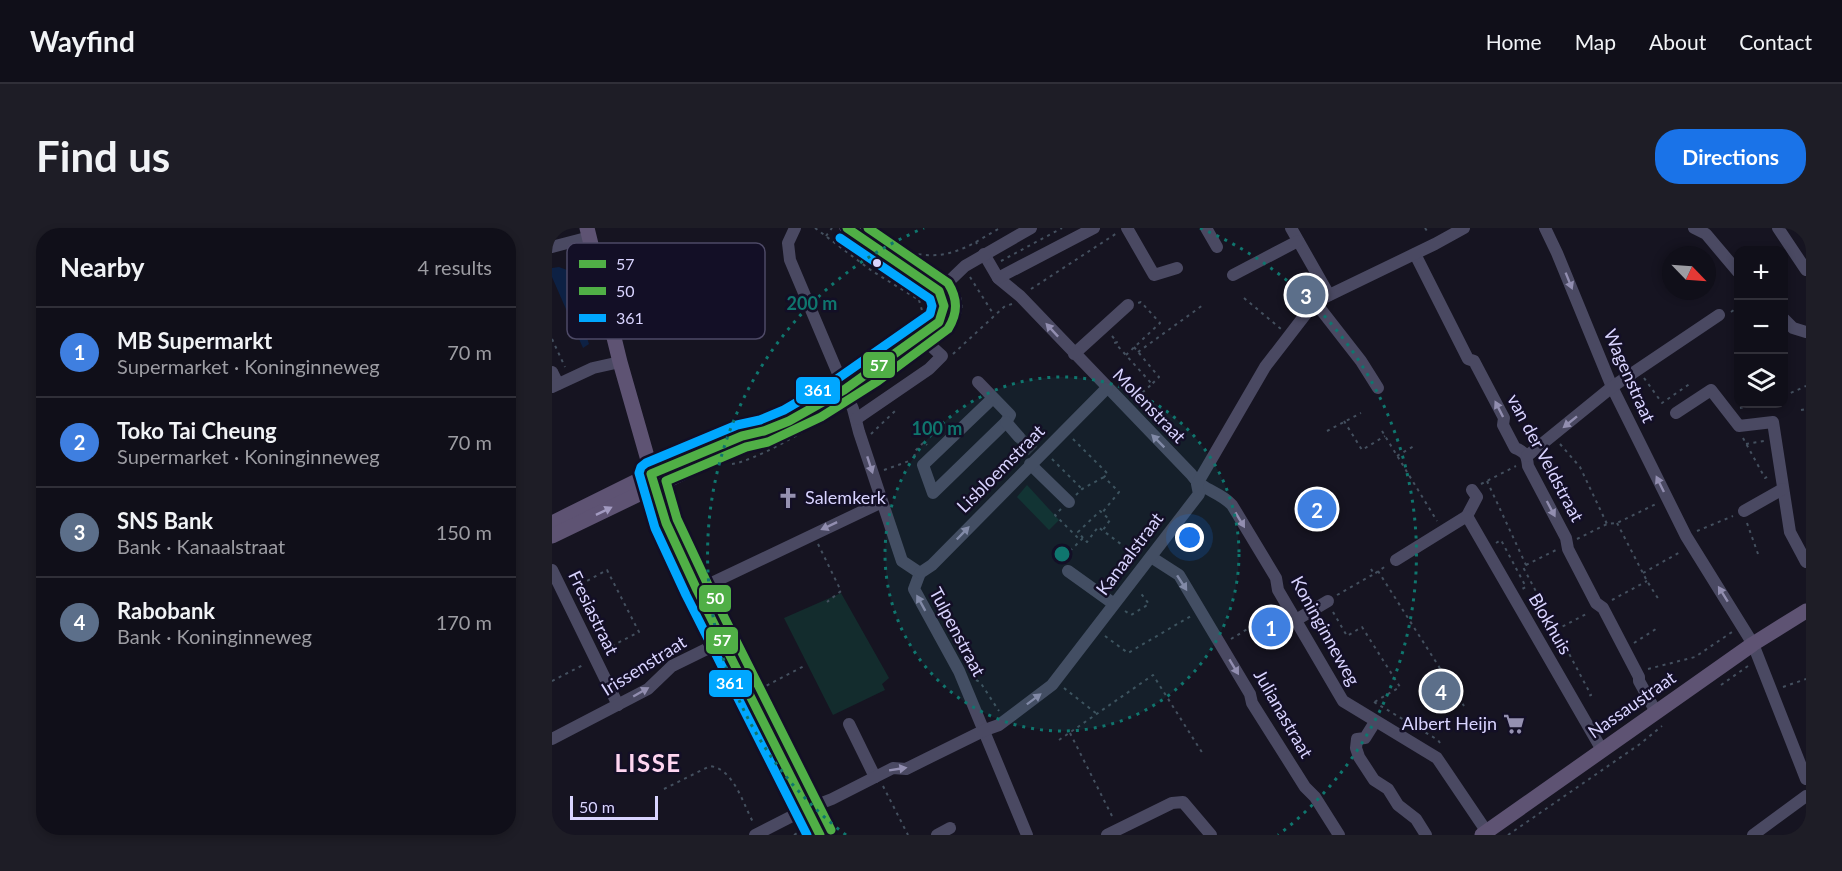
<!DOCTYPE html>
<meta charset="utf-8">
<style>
:root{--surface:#100f19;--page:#1e1d26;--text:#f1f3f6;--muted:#9c9ca2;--line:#302f38;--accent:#1a73e8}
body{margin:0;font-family:Lato,sans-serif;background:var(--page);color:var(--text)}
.controls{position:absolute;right:18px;top:18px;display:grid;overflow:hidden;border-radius:12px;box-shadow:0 3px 9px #0003}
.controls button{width:54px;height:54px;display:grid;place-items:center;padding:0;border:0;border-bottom:2px solid var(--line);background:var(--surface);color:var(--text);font:30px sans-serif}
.compass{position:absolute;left:1110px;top:18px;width:54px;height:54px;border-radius:50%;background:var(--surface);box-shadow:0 3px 9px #0003;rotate:115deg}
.scale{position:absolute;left:18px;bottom:15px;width:88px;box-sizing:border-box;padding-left:6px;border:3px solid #d9d4ff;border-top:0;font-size:16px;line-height:21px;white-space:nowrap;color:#d9d4ff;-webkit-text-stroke:4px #130f26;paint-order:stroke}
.you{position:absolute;left:638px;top:310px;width:21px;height:21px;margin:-15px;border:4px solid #fff;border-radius:50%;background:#1a73e8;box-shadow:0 0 0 9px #1a73e833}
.badge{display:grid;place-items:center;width:39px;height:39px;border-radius:50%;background:var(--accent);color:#fff;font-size:20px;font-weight:700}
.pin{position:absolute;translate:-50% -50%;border:3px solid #fff;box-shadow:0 2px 6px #0006}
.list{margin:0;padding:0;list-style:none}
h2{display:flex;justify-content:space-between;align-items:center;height:78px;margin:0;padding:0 24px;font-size:26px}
h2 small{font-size:20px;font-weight:400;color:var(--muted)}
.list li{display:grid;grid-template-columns:39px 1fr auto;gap:18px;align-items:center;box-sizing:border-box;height:90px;padding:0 24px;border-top:2px solid var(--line)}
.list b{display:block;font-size:22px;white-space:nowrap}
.list p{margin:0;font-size:20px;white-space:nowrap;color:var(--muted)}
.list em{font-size:20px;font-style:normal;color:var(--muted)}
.icon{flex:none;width:33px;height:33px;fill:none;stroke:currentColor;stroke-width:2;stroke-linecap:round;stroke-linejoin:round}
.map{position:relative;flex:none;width:1254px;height:607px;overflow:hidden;border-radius:24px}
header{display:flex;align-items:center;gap:36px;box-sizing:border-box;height:84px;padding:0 30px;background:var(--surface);border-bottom:2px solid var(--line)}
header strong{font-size:28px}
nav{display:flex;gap:33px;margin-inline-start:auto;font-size:21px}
.intro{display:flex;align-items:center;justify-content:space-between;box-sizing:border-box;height:144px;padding:0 36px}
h1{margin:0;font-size:42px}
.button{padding:15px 27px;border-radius:24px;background:var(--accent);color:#fff;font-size:21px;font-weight:700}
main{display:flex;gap:36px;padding:0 36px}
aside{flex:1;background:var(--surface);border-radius:24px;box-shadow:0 3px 9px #0003}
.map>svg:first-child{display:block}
</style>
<header>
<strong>Wayfind</strong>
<nav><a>Home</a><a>Map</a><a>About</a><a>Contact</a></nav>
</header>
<div class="intro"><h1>Find us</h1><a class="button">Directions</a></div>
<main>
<aside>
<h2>Nearby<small>4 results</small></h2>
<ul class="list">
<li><span class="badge" style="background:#3f7fe0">1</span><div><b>MB Supermarkt</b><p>Supermarket · Koninginneweg</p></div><em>70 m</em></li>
<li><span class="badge" style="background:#3f7fe0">2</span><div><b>Toko Tai Cheung</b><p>Supermarket · Koninginneweg</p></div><em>70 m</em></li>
<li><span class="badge" style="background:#5c6f8a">3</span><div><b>SNS Bank</b><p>Bank · Kanaalstraat</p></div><em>150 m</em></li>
<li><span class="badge" style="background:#5c6f8a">4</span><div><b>Rabobank</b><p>Bank · Koninginneweg</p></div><em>170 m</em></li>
</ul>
</aside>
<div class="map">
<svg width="1254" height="607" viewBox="0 0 1254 607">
<rect width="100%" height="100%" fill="#161421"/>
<g fill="#132c2d">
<path d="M 475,257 L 507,292 L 497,302 L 465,269 Z"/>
<path d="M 289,365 L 337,450 L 330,456 L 333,462 L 281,487 L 232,390 Z"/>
</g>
<path fill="#0d2144" d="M 7,39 L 15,42 L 15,49 L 37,116 L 31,120 L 0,49 L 0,40 Z"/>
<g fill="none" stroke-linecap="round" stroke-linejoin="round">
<path stroke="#333142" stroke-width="12" stroke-dasharray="12 6" stroke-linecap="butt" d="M 467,209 L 481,223"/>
<g stroke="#44505f" stroke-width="2" stroke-dasharray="3 4.5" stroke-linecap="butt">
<path d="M 263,0 L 320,43 L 367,72"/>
<path d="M 873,0 L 877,6"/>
<path d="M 274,8 L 280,0"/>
<path d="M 424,14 L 448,0"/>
<path d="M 352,22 C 378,32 401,27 424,14 L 425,16"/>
<path d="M 449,33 L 510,0"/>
<path d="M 418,49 L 442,87"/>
<path d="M 479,61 L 565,5"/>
<path d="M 692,70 L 729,101"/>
<path d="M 367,72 L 371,86 L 370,89"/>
<path d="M 1179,84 L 1186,79"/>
<path d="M 400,100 C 410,87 413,76 405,61"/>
<path d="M 560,108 L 565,114 L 563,115 L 600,156 L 583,171"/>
<path d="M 0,111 L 13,139"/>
<path d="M 582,119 L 607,149 L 600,156"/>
<path d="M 586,124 L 651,77"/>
<path d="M 401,126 L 453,78 L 460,76"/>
<path d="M 574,127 L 608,95 L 589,74 L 586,75"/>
<path d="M 1092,150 L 1110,175 L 1139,155"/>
<path d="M 1232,168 L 1254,158"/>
<path d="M 1218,176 L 1219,182"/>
<path d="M 1188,180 L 1206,176"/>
<path d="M 1249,182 L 1254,181"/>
<path d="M 792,193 L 810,222 L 833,208"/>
<path d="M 178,202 L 254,166"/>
<path d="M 775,203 L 809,185"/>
<path d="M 830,203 L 885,293"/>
<path d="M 319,206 L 343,183 L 340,181"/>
<path d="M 1191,210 L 1213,250 L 1218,247"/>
<path d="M 521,211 L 556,246 L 552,249 L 567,264 L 550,285"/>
<path d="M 1008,216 L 1028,239 L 1055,296"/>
<path d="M 1194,216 L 1212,213"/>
<path d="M 845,228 L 862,218"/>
<path d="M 363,229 L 362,224 L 372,214 L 375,217"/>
<path d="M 500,231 L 530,261"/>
<path d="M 180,236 C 199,234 256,203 270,190"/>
<path d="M 332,242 L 360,232"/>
<path d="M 935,253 L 974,337 L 971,339 L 1039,467 L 1034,469"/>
<path d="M 929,256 L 964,238"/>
<path d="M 524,267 L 530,261 L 552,249"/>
<path d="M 509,281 L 503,287 L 528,312"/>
<path d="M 1065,295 L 1095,353 L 1107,372"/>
<path d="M 1195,295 L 1206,326"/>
<path d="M 1145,303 L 1181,288"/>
<path d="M 531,310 L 526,304 L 548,283 L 558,292 L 551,302"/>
<path d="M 1025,311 L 1055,296 L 1065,295 L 1104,276"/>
<path d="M 944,315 L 949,312 L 974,359 L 970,361"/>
<path d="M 266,316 L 289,363 L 275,374"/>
<path d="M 518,323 L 531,310 L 535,314 L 546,299 L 585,328"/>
<path d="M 974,337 L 1004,322"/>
<path d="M 819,341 L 822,346 L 834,338"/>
<path d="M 826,343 L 912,478"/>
<path d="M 1091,345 L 1130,323"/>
<path d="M 22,360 L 55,342 L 87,404 L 52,422"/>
<path d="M 785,367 L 822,346"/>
<path d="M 1060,372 L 1095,353"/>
<path d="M 573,383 L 579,387 L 597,376 L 587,363"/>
<path d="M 781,384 L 795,408 L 810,399 L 848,459 L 819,476"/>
<path d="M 1004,402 L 1036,385"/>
<path d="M 553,408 L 576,425 L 639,388"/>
<path d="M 679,411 L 725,383"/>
<path d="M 1082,415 L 1107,399"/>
<path d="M 1096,441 L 1143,429 L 1180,404"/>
<path d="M 424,452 L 428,454 L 447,483"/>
<path d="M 0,453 L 33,436"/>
<path d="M 1169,457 L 1196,438"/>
<path d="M 1231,459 L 1254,451"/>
<path d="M 512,460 L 545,486"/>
<path d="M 208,461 L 254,437"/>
<path d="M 822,474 L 886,512 L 890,518"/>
<path d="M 518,505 L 561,590"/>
<path d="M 507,512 L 601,447 L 651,526"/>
<path d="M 331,558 L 356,607"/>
<path d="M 112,561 L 158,538 C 182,541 191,576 201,594"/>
<path d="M 242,607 L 252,601"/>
<path d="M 956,607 L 1088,516 L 1110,498"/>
</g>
<g stroke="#4a4962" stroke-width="12">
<path d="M 243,0 L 236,15 L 238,32 L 301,181 L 307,204 L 350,333 L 368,345"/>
<path d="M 575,0 L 602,47 L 625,40"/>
<path d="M 654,0 L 665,19"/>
<path d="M 739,0 L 777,67"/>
<path d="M 993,0 L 1005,25 L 1060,159 L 1134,308 L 1201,416 L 1254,551"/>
<path d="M 1142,0 L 1154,6 L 1186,44"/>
<path d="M 1226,0 L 1254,42"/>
<path d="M 0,19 L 38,9"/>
<path d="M 432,26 L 446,50 L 468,68 L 639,246 C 650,263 667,263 680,277 L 724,350 L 726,362 L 791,473 L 885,530 L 937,607"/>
<path d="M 863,26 L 916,131 L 922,133 L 952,190 L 951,197 L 963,220 C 974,224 975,228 976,238 L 1014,310 L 1016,321 L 1044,375 L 1051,380 L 1087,449 L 1087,453 L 1104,484"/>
<path d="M 681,47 L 746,13"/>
<path d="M 446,50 L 542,0"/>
<path d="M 387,63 L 413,38 L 479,0"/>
<path d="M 763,74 L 809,133 L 826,160"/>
<path d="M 1232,91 L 1241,100 L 1254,104"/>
<path d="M 522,126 L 576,77"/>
<path d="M 0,144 L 6,156"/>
<path d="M 426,154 L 458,187 L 454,194 L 381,265 L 371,237 L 441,170"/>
<path d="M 0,159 L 41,140 L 68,134"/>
<path d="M 1124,185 L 1159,162 L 1187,198 L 1221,194 L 1238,304 L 1254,334"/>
<path d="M 304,191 L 377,141 L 390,128 L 368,108"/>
<path d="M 454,194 L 467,209"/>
<path d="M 975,228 L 1060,159 L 1167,87"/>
<path d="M 478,236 L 517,274"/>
<path d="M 1192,283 L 1231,261"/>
<path d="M 915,288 L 925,269 L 920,262"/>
<path d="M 599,329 L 627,347 L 698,466 L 700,475 L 753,559 L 763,569 L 787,607"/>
<path d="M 844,332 L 915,288 L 1050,522"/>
<path d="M 0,342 L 66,477"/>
<path d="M 516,343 L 562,376"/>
<path d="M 368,345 L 362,361 L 407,443 L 475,607"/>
<path d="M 368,345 L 380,337 L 555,160"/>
<path d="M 145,362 L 330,274"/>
<path d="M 744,392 L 776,373"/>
<path d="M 823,494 L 813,510 L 805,511 L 804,520 L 807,529 L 822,552 L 836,561 L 846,577 L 864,591 L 874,607"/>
<path d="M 297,496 L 323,549"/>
<path d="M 0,511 L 96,461 L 120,438 L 171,413"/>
<path d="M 203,607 L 254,581 L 280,571 L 341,540 L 354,541 L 433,502 L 447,497 L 500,457 L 647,266 L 645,256 L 713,139 L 763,74 L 883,16 L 912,0"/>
<path d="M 385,607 L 398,600"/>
<path d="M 555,607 L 620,575 L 631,574 L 659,607"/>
<path d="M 1201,607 L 1254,568"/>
</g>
<g stroke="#5e5373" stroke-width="15">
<path d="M 35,0 L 68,134 L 114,295 L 145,362 L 268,607"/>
<path d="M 0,295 L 99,246 L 174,214"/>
<path d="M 0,308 L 193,215 L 203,207 L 259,180 L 387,94 C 394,82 394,74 387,63 L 295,0"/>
<path d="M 930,607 L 1201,416 L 1254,383"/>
</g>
<defs>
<path id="bus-1" d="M 268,607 L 145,362 L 114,295 L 99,246 L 190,208 L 212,203 L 237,193 L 292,162 L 387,94 L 392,78 L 387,63 L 295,0"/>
<path id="bus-2" d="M 279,602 L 156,357 L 125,291 L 114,253 L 194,219 L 216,214 L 269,189 L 326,153 L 396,101 C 406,85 406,71 396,55 L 316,0"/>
<path id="bus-3" d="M 255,607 L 134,367 L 103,300 L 87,245 L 89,239 L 94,235 L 185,197 L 208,192 L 232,182 L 285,151 L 378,86 L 380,78 L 378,71 L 288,10"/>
</defs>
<use href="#bus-1" stroke="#130f26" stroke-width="14"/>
<use href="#bus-2" stroke="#130f26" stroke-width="14"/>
<use href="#bus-3" stroke="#130f26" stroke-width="14"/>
<use href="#bus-1" stroke="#50af46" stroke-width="9"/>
<use href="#bus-2" stroke="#50af46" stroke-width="9"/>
<use href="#bus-3" stroke="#00a7ff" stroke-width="9"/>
</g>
<defs><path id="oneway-solid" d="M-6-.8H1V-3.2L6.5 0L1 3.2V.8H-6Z" transform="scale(1.5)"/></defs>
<g fill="#928eb0">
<use href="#oneway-solid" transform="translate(1017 53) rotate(68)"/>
<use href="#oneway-solid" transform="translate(500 102) rotate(-133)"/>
<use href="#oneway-solid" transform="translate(947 181) rotate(-117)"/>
<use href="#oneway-solid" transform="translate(1018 194) rotate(141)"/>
<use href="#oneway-solid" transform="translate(606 213) rotate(-135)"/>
<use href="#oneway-solid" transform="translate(318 237) rotate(72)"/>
<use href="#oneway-solid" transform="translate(1108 256) rotate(-116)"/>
<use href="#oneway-solid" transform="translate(999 281) rotate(62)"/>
<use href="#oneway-solid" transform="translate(688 292) rotate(59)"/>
<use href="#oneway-solid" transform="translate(277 298) rotate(155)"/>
<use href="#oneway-solid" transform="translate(411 305) rotate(-46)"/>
<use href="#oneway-solid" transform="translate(630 355) rotate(57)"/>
<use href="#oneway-solid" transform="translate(1171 366) rotate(-122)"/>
<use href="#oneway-solid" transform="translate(369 375) rotate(-119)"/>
<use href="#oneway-solid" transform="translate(682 439) rotate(59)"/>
<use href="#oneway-solid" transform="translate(89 464) rotate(-30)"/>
<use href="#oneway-solid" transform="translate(482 471) rotate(-37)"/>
<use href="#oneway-solid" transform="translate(346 541) rotate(-9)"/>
</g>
<use fill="#a29ac0" href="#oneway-solid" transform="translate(52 283) rotate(-26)"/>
<circle cx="510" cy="326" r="177" fill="#0f766e" fill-opacity=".12"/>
<g fill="none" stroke="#0f766e" stroke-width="3" stroke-dasharray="3 6">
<circle cx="510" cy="326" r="177"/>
<path d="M294 607A354 354 0 0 1 372 0M648 0A354 354 0 0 1 726 607"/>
</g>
<defs>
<symbol id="church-bare" viewBox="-9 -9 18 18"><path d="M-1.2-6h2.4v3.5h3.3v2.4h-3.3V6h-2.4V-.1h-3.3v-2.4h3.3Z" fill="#9591b1" stroke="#130f26" stroke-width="2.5" paint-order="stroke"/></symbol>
<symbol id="supermarket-bare" viewBox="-9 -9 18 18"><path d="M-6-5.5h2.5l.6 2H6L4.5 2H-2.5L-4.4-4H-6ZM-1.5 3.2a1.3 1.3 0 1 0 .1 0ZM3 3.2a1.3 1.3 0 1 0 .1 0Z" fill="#9591b1" stroke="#130f26" stroke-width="2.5" paint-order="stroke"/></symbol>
</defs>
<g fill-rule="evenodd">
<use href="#church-bare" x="221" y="255" width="30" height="30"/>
<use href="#supermarket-bare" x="947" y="481" width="30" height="30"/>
</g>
<circle fill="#d9d4ff" stroke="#130f26" stroke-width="2" cx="325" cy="35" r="5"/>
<g text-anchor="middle" stroke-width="5" stroke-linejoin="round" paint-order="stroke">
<g font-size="18" fill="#d9d4ff" stroke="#130f26">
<text transform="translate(1077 148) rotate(66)" y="6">Wagenstraat</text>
<text transform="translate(597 178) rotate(46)" y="6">Molenstraat</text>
<text transform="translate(993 230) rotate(62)" y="6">van der Veldstraat</text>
<text transform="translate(449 241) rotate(-45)" y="6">Lisbloemstraat</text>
<text transform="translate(578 326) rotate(-53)" y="6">Kanaalstraat</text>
<text transform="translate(41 385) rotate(64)" y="6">Fresiastraat</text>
<text transform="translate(998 396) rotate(60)" y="6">Blokhuis</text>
<text transform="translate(773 403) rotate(61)" y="6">Koninginneweg</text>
<text transform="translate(405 404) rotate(62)" y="6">Tulpenstraat</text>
<text transform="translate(92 438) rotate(-32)" y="6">Irissenstraat</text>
<text transform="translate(1080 477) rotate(-35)" y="6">Nassaustraat</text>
<text transform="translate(731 486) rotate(60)" y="6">Julianastraat</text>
</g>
<g font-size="18" fill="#d9d4ff" stroke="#130f26" text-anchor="start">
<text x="253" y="276">Salemkerk</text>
<text x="945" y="502" text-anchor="end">Albert Heijn</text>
</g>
<g font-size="24" font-weight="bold" letter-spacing="1.5" fill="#ffd6f0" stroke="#130f26">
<text x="96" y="544">LISSE</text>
</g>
</g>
<rect x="15" y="15" width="198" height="96" rx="9" fill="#130f26" stroke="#4e4a67" stroke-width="1.5"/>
<rect x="27" y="32" width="27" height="8" fill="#50af46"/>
<rect x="27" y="59" width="27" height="8" fill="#50af46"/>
<rect x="27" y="86" width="27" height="8" fill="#00a7ff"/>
<g font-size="16" fill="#d9d4ff">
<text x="64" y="42">57</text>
<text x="64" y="69">50</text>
<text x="64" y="96">361</text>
</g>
<circle cx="510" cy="326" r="9" fill="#0f766e" stroke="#130f26" stroke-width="3"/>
<g font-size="18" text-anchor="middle" font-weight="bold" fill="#0f766e" stroke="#130f26" stroke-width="5" stroke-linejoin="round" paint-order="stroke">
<text x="260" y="82">200 m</text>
<text x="385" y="207">100 m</text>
</g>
<g stroke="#130f26" stroke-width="2">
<rect x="310" y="123" width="34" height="28" rx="6" fill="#50af46"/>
<rect x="243" y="148" width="46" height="29" rx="6" fill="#00a7ff"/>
<rect x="146" y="356" width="34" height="29" rx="6" fill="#50af46"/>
<rect x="153" y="398" width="34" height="29" rx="6" fill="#50af46"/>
<rect x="156" y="441" width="45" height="29" rx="6" fill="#00a7ff"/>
</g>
<g font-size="16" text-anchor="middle" font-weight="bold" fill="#fff">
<text x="327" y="143">57</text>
<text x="266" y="168">361</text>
<text x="163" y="376">50</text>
<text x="170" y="418">57</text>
<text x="178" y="461">361</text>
</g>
</svg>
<div class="controls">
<button>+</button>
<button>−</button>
<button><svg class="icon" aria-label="layers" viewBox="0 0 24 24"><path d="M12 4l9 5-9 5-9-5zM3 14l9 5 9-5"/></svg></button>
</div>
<svg class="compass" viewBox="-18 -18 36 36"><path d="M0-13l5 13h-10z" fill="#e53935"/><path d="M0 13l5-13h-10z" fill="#9c9ca2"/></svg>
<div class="scale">50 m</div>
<div class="you"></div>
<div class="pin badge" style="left:719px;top:399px;background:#3f7fe0">1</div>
<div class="pin badge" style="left:765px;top:281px;background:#3f7fe0">2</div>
<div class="pin badge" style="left:754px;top:67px;background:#5c6f8a">3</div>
<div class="pin badge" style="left:889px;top:463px;background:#5c6f8a">4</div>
</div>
</main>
